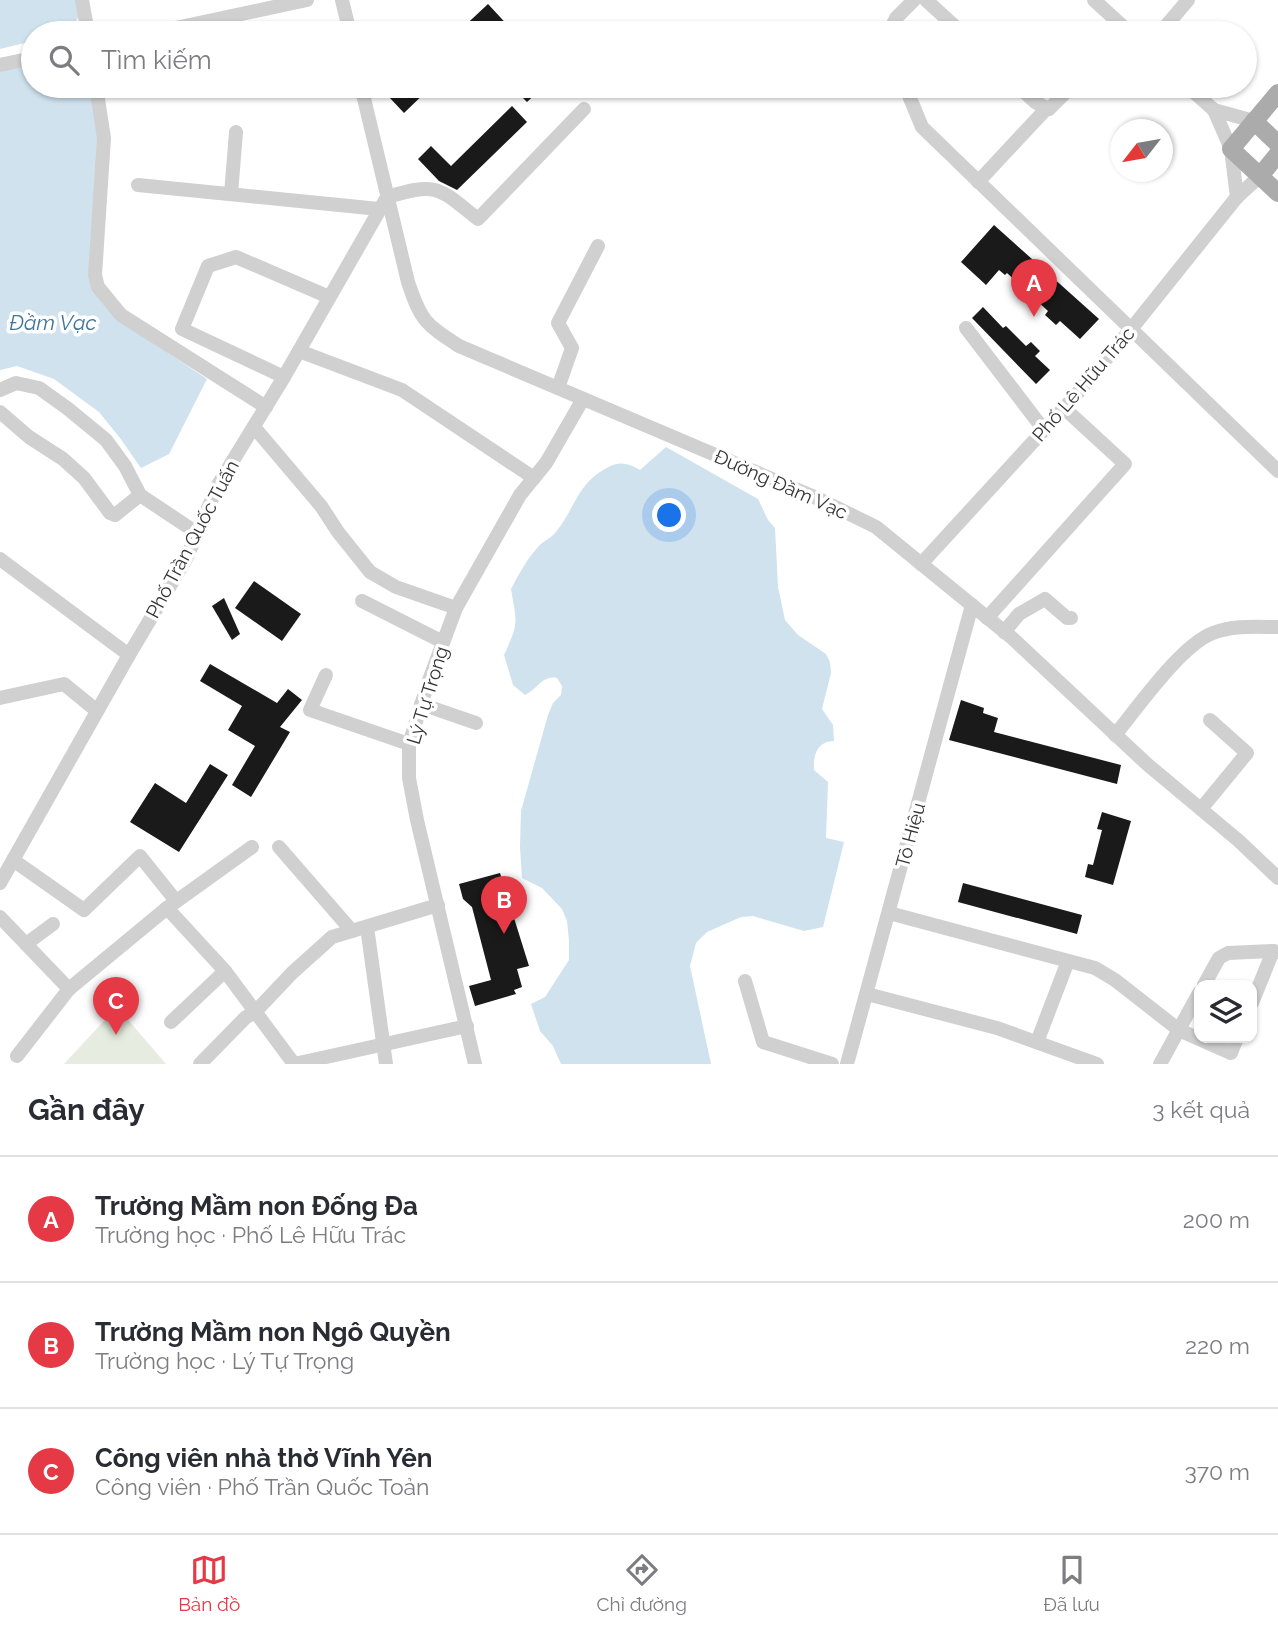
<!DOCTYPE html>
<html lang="vi">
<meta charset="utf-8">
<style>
:root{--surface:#fff;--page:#f2f2f3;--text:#2b2b33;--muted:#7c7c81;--line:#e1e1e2;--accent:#e63946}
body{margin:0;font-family:Raleway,sans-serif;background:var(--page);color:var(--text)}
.controls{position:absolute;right:21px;bottom:21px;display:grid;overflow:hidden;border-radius:14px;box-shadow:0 2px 5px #0004}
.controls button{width:63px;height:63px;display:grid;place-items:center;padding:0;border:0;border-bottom:2px solid var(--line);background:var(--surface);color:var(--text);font:35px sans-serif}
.compass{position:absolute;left:1110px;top:119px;width:63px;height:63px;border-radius:50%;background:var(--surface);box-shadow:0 2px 5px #0004;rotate:239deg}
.you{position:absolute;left:670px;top:516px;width:24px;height:24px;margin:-18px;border:5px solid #fff;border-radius:50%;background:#1a73e8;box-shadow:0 0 0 10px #1a73e833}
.badge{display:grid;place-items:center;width:46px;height:46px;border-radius:50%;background:var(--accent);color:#fff;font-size:23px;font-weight:700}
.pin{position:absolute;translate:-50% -58px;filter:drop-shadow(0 2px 4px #0008)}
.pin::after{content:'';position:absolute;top:37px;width:24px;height:21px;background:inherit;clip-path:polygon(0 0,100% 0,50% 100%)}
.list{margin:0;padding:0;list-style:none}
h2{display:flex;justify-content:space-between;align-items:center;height:91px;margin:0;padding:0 28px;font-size:30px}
h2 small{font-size:23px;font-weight:400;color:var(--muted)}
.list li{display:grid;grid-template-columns:46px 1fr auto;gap:21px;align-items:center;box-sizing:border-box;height:126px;padding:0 28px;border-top:2px solid var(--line)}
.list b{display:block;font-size:26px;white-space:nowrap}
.list p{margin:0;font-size:23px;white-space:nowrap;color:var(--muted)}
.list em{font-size:23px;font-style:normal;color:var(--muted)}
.icon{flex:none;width:38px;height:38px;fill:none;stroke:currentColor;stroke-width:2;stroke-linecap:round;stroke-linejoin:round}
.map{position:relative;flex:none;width:1278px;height:1064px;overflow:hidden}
.search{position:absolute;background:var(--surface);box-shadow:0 2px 5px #0004;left:21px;right:21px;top:21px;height:77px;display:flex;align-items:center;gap:18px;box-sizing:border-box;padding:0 24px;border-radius:38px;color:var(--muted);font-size:26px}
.sheet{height:469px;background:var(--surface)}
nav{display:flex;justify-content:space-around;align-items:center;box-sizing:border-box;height:98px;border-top:2px solid var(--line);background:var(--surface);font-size:19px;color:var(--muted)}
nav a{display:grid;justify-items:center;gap:4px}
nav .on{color:var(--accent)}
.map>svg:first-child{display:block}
</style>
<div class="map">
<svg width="1278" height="1064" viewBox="0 0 1278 1064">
<rect width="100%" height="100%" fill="#fff"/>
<path fill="#e6ecdf" d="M 117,1007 L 166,1064 L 64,1064 Z"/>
<g fill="#cfe2ee">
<path d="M 0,0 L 78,0 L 80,12 L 72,32 L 33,33 L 33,41 L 0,49 Z"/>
<path d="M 33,62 L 33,86 L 92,86 L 98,137 L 91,253 L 117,319 L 207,379 L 169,454 L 141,468 L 120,438 L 99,412 L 54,379 L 17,366 L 0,370 L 0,68 Z"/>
<path d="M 666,447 L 758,499 L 768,520 L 775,528 L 778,587 L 785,620 L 798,635 L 826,654 L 830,662 L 831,673 L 822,709 L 833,725 L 834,741 C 817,741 813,756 814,770 L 828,782 L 826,838 L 844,842 L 823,927 L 804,931 L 753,916 L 741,917 L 707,932 L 696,943 L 690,966 L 711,1064 L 561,1064 L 553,1046 L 540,1031 L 531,1004 L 545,997 L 569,960 L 569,941 L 567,921 L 562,909 L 542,888 L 522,878 L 520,847 L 521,811 L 548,715 L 553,703 L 561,695 L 562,686 L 557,678 C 542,675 537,690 525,695 L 513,685 L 504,655 C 519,622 517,624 511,589 C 519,574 527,559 538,547 C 543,541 550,539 555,533 C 574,511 577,484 605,469 C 618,461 627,462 640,470 Z"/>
</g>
<g fill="#1a1a1a">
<path d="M 488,4 L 515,33 L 457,33 Z"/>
<path d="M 401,86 L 432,86 L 404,113 L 389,97 Z"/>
<path d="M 511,86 L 544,86 L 527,102 Z"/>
<path d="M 512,106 L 527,122 L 457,190 L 439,181 L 418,159 L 431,146 L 451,166 Z"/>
<path d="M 994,225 L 1099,319 L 1080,339 L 1060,321 L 1056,325 L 1045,315 L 1048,311 L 1007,273 L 1005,275 L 999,270 L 986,285 L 961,262 Z"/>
<path d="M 983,307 L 1003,328 L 1006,326 L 1026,346 L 1031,342 L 1040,351 L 1035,356 L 1050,370 L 1036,384 L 972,318 Z"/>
<path d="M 254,581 L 301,614 L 282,641 L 235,608 Z"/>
<path d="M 224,598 L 240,634 L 232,640 L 212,606 Z"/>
<path d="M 210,664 L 277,703 L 288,689 L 302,700 L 280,727 L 290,732 L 251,797 L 232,785 L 255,746 L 228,730 L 242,706 L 200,681 Z"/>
<path d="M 961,700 L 984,708 L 983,713 L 998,718 L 994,732 L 1121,765 L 1117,784 L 949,740 Z"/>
<path d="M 210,764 L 228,775 L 179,852 L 130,822 L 155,783 L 186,803 Z"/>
<path d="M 1102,812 L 1131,821 L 1113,885 L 1085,877 L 1088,864 L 1093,865 L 1102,830 L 1097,829 Z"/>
<path d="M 500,873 L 529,966 L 517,969 L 522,987 L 514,990 L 516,994 L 475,1006 L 469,986 L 491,980 L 472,907 L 463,899 L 459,884 Z"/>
<path d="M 963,883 L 1082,915 L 1077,934 L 958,902 Z"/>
</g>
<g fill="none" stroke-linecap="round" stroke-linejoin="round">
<g stroke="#d0d0d0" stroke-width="14">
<path d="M 82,0 L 88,33"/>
<path d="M 342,0 L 350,33"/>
<path d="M 926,0 L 962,33"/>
<path d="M 1094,0 L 1130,33"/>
<path d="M 152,33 L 307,0"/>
<path d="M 889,33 L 896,18 L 914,0"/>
<path d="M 1160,33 L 1188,0"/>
<path d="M 0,65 L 33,58"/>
<path d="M 96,86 L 104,138 L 95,275 L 98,287 L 121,315 L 266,407"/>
<path d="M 361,86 L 408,282 C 421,321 425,324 459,346 L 819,499 L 876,527 L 1011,637 L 1148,765 L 1239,841 L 1278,878"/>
<path d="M 905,86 L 922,127 L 1278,471"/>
<path d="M 1018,86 L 1035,102 L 1049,109 L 1072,86"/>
<path d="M 1187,86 L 1214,110"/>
<path d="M 1254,121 L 1214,110 L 1231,149 L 1237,197 L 1260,176"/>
<path d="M 978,182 L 1047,108"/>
<path d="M 138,185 L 379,209"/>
<path d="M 231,194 L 236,132"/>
<path d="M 966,328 L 1044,430"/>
<path d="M 299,351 L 402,390 L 534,478"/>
<path d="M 284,377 L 182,329 L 208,266 L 236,257 L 329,297"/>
<path d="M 558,388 L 572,348 L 558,323 L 598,246"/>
<path d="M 0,390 L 16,383 L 39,388 L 67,408 L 106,440 L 125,466 L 140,495 L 197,533"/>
<path d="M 0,412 L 29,437 L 63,459 L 84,478 L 110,513 L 115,515 L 140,495"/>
<path d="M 254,427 L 321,506 L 338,532 L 370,572 L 396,587 L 456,608"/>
<path d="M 0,559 L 129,655"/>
<path d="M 921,564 L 1076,395 L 1132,328 L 1237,197"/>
<path d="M 362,601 L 443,642"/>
<path d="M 987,618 L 1125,464 L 1064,408"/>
<path d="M 1004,632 L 1019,614 L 1045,599 L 1067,618 L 1071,618"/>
<path d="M 326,675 L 310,710 L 409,744"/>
<path d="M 0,698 L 64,684 L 97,711"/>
<path d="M 421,704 L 476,723"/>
<path d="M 1115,735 C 1138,707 1181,645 1213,633 C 1234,625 1256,627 1278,627"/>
<path d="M 1201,809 L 1247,753 L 1210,720"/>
<path d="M 279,847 L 352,931"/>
<path d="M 13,860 L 84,910 L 140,856 L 176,901"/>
<path d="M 0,883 L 129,655 L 186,559 L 218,485 L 284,377 L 387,197 C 439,182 437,187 478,219 L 584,109"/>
<path d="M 167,908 L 225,971 L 294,1064 L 467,1026"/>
<path d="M 889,913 L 1095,968 L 1115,980 L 1179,1030 L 1231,1053 L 1237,1038"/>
<path d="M 0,917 L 69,989"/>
<path d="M 367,927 L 386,1064"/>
<path d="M 26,944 L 53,924"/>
<path d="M 745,981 L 763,1042 L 832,1064"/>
<path d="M 1204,985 L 1219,958 L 1228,953 L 1273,951"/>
<path d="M 867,994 L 997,1028 L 1097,1064"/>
<path d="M 1252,1003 L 1273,951 L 1278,952"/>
<path d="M 171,1022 L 225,971"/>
<path d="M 1037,1042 L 1068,961"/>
<path d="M 17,1056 L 69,989 L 167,908 L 252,847"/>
<path d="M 200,1064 L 245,1018 L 256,1011 L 292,973 L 332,937 L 438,905"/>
<path d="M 475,1064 L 417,820 L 409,778 L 409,744 L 428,683 L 456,608 L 520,495 L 546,463 L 583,399"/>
<path d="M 847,1064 L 972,605"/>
<path d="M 1160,1064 L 1199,993"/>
</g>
<g stroke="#ababab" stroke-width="18">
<path d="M 1278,93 L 1231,149 L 1278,193"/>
<path d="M 1254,121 L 1278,144"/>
<path d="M 1260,176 L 1278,154"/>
</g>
</g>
<g text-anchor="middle" stroke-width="7" stroke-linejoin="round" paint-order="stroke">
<g font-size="19" fill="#333" stroke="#fff">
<text transform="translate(1083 384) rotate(-49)" y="7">Phố Lê Hữu Trác</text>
<text transform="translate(781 484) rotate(24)" y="7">Đường Đầm Vạc</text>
<text transform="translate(192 539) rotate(-62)" y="7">Phố Trần Quốc Tuấn</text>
<text transform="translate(427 695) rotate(-73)" y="7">Lý Tự Trọng</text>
<text transform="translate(910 835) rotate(-75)" y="7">Tô Hiệu</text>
</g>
<g font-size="21" font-style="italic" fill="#3f7597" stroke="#fff">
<text x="53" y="330">Đầm Vạc</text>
</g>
</g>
</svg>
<div class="controls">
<button><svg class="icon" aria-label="layers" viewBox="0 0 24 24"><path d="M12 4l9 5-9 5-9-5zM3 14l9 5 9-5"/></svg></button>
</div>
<svg class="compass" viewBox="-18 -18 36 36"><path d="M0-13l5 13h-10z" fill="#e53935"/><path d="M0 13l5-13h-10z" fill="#7c7c81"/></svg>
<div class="you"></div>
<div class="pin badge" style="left:1034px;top:317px">A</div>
<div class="pin badge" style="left:504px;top:934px">B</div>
<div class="pin badge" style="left:116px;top:1035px">C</div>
<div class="search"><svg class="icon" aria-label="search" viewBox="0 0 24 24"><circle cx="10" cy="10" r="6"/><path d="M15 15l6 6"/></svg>Tìm kiếm</div>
</div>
<section class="sheet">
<h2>Gần đây<small>3 kết quả</small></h2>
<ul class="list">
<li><span class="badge">A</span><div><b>Trường Mầm non Đống Đa</b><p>Trường học · Phố Lê Hữu Trác</p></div><em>200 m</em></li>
<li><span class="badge">B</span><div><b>Trường Mầm non Ngô Quyền</b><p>Trường học · Lý Tự Trọng</p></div><em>220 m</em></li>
<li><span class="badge">C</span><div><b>Công viên nhà thờ Vĩnh Yên</b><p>Công viên · Phố Trần Quốc Toản</p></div><em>370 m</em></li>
</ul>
</section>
<nav>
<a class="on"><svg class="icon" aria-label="map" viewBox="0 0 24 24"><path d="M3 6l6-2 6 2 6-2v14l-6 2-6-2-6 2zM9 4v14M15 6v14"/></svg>Bản đồ</a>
<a><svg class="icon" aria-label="directions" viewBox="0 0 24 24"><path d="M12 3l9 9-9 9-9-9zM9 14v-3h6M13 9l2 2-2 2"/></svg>Chỉ đường</a>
<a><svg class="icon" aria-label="saved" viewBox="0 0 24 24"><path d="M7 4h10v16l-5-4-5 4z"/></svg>Đã lưu</a>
</nav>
